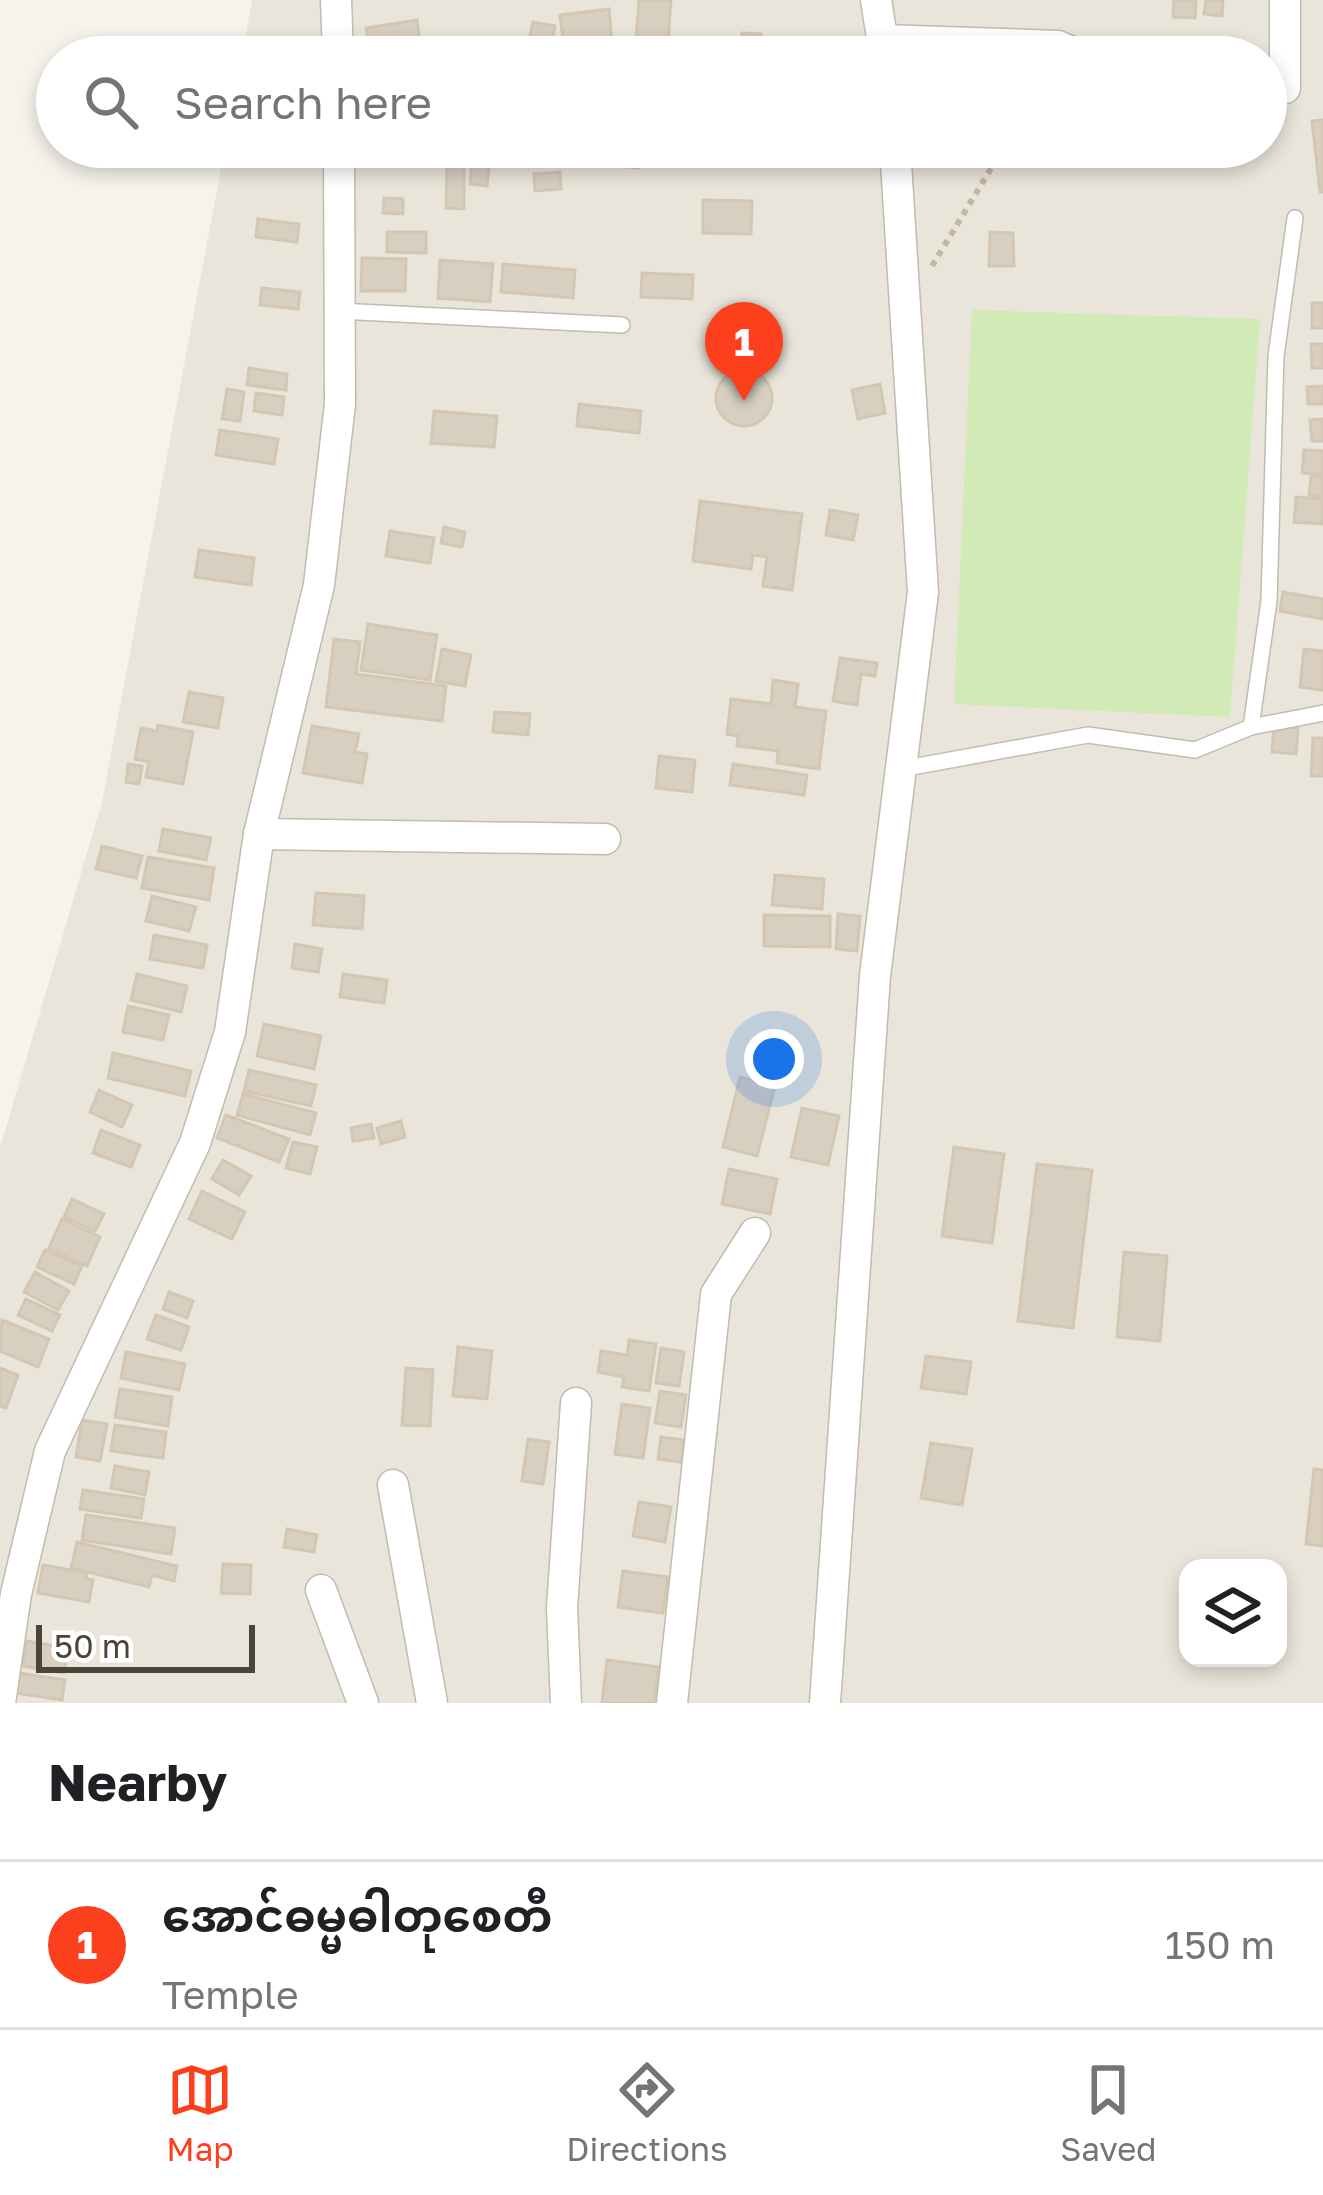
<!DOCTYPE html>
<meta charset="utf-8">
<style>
:root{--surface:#fff;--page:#f2f2f2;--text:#202124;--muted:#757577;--line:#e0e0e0;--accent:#fc3f1d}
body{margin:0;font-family:"Golos Text","Noto Sans Myanmar",sans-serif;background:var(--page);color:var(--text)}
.controls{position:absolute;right:36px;bottom:36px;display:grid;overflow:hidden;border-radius:24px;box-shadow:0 6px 18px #0003}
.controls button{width:108px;height:108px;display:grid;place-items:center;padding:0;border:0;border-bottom:3px solid var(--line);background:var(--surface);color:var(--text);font:60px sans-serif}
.scale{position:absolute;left:36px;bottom:30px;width:219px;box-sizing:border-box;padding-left:12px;border:6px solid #4b4439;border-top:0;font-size:33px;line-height:42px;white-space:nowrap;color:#4b4439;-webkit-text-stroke:9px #fff;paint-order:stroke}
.you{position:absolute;left:774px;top:1059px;width:42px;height:42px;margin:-30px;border:9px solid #fff;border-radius:50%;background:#1a73e8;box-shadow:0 0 0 18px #1a73e833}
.badge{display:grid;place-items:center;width:78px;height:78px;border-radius:50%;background:var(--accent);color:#fff;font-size:39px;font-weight:700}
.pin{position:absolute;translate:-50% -99px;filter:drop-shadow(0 3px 6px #0008)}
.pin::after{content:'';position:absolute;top:63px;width:42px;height:36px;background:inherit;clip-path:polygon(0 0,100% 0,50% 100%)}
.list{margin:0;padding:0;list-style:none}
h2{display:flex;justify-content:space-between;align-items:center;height:156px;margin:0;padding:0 48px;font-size:51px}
h2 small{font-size:39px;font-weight:400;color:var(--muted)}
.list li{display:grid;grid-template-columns:78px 1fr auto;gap:36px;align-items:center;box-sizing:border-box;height:168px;padding:0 48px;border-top:3px solid var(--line)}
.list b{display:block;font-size:45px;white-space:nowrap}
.list p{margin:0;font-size:39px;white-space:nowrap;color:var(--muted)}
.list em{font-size:39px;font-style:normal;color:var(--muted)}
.icon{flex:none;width:66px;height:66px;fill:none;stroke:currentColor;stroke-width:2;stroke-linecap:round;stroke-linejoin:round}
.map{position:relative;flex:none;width:1323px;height:1703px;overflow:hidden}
.search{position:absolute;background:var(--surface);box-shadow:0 6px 18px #0003;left:36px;right:36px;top:36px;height:132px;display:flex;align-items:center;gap:30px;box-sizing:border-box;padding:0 42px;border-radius:66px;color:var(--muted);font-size:45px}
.sheet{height:324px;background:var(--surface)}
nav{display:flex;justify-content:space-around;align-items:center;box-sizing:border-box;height:168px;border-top:3px solid var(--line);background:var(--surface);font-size:33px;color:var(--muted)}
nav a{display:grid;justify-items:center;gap:6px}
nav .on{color:var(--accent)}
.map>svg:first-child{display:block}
</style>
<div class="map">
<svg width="1323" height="1703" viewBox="0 0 1323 1703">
<rect width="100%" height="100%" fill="#f6f3ec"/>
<path fill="#eae5da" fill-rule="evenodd" d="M 252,0 L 1323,0 L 1323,1703 L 0,1703 L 0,1148 L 102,802 L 225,147 L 1266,147 L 1266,57 L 242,57 ZM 1188,1568 L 1278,1568 L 1278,1658 L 1188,1658 Z"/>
<path fill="#d2eab5" d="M 972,310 L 1260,319 L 1230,717 L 954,704 Z"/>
<g fill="#d8cfc1" stroke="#d3c7b4" stroke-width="3">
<path d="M 639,0 L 671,0 L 667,56 L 635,53 Z"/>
<path d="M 1174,0 L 1196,0 L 1195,18 L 1173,17 Z"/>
<path d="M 1206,0 L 1223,0 L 1222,16 L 1204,14 Z"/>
<path d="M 609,9 L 612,43 L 564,48 L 560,15 Z"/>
<path d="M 417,20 L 420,43 L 370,50 L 366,28 Z"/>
<path d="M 533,22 L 555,26 L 549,57 L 526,56 Z"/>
<path d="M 742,33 L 761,34 L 759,57 L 740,56 Z"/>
<path d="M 1323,120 L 1323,192 L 1320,192 L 1312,121 Z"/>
<path d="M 395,147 L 430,147 L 428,159 L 394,155 Z"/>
<path d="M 528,147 L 528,163 L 503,164 L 502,148 Z"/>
<path d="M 619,147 L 641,147 L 638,168 L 616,166 Z"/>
<path d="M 708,147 L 755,147 L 754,160 L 708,160 Z"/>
<path d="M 472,158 L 490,160 L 487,186 L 470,184 Z"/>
<path d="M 447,166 L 464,167 L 464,209 L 446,208 Z"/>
<path d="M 560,172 L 561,189 L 535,191 L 534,174 Z"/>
<path d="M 384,198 L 403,199 L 403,214 L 383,213 Z"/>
<path d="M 703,200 L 752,201 L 751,234 L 703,233 Z"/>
<path d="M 258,219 L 299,224 L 297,242 L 256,237 Z"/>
<path d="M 387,232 L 426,232 L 426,253 L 387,252 Z"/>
<path d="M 990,232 L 1013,233 L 1014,266 L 989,266 Z"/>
<path d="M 362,258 L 406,259 L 405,291 L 361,291 Z"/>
<path d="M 440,260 L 493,264 L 490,302 L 438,298 Z"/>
<path d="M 503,264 L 575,270 L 573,298 L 501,292 Z"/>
<path d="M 642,273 L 693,275 L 692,299 L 641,297 Z"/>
<path d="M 262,288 L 300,292 L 298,309 L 260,305 Z"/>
<rect x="1312" y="303" width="11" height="25"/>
<path d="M 1311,344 L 1323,344 L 1323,368 L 1312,368 Z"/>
<path d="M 249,368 L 287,374 L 286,390 L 247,385 Z"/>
<circle cx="744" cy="398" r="28"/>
<path d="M 880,384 L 885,413 L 858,419 L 852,390 Z"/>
<path d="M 1323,386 L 1323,404 L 1308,404 L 1307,387 Z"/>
<path d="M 227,389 L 244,392 L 240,421 L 222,419 Z"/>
<path d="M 256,393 L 284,397 L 282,415 L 254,411 Z"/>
<path d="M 579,404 L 641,411 L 639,433 L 577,426 Z"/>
<path d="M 434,411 L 497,416 L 494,447 L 431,443 Z"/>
<path d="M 1323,419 L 1323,441 L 1312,441 L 1310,420 Z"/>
<path d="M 220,430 L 278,439 L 274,464 L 216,455 Z"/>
<path d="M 1304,450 L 1323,451 L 1323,475 L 1302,473 Z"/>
<path d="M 1311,476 L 1323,477 L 1323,496 L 1309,495 Z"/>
<path d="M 1296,497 L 1323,499 L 1323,524 L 1294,522 Z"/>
<path d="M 700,501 L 802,514 L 792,590 L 763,586 L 767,557 L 753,555 L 751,569 L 693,561 Z"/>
<path d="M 830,510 L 858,515 L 853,540 L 826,535 Z"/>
<path d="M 444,527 L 465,532 L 462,547 L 441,543 Z"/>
<path d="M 390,531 L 434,538 L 430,563 L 386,556 Z"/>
<path d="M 199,550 L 254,558 L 251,585 L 195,577 Z"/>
<path d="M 1283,592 L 1323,599 L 1323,619 L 1280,611 Z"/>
<path d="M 368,624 L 437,635 L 430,680 L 361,670 Z"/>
<path d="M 334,639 L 360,642 L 356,674 L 446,686 L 442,721 L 326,707 Z"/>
<path d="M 442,649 L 471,655 L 465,686 L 436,681 Z"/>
<path d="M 1304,649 L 1323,651 L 1322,690 L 1300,687 Z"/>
<path d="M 840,658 L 877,663 L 875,676 L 861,674 L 857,705 L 833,701 Z"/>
<path d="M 773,680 L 798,684 L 795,707 L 826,711 L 819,769 L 777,763 L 778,751 L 737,746 L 738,736 L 727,734 L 731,699 L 771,704 Z"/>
<path d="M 189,692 L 223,698 L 218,728 L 183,722 Z"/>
<path d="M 495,712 L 530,714 L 528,735 L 493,732 Z"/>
<path d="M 158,725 L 193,732 L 183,784 L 146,777 L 149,762 L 135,759 L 141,728 L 157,731 Z"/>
<path d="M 312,726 L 359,734 L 355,752 L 367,754 L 362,783 L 303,773 Z"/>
<path d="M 1274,726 L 1298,728 L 1296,754 L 1272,752 Z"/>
<path d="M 1313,738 L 1323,738 L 1323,776 L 1311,776 Z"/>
<path d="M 659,756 L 695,760 L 692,792 L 656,788 Z"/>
<path d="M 128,764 L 142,766 L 139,784 L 126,782 Z"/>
<path d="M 733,764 L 807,775 L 804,795 L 730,785 Z"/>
<path d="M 163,829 L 211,838 L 206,860 L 159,851 Z"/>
<path d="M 102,846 L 142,856 L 136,878 L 96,869 Z"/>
<path d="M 148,857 L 214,868 L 209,900 L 142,888 Z"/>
<path d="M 775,875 L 824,879 L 822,909 L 772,905 Z"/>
<path d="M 316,893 L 364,896 L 362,929 L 313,925 Z"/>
<path d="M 152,896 L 196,907 L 189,931 L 146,921 Z"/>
<path d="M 838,914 L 860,916 L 857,951 L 836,949 Z"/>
<path d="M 764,915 L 830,916 L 830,947 L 764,946 Z"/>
<path d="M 154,935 L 207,945 L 203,968 L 150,959 Z"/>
<path d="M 295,944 L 322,949 L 318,972 L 292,968 Z"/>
<path d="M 137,974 L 187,986 L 181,1012 L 131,1000 Z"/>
<path d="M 343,974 L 387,980 L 384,1003 L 340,997 Z"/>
<path d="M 128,1006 L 169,1015 L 163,1040 L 123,1032 Z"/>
<path d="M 264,1024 L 321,1036 L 314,1069 L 257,1056 Z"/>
<path d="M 113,1053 L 191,1071 L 185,1096 L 108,1078 Z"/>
<path d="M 249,1070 L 316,1085 L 311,1106 L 244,1091 Z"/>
<path d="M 740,1077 L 775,1086 L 757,1156 L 723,1147 Z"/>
<path d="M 99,1090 L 132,1105 L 122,1127 L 90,1112 Z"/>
<path d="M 243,1094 L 316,1113 L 310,1135 L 237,1115 Z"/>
<path d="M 802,1108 L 839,1116 L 828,1165 L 791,1157 Z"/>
<path d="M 226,1115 L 289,1139 L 279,1162 L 217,1138 Z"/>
<path d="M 401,1121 L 405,1137 L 381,1144 L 377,1128 Z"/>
<path d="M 371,1124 L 374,1138 L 353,1141 L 351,1128 Z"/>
<path d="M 101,1130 L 140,1145 L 131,1167 L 93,1153 Z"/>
<path d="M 293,1142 L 317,1147 L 310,1174 L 286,1168 Z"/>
<path d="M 954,1147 L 1004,1154 L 992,1243 L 942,1236 Z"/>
<path d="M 223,1160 L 251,1176 L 239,1195 L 212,1179 Z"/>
<path d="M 1037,1164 L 1092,1170 L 1073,1328 L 1018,1321 Z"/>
<path d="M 729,1169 L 777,1179 L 770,1214 L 722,1204 Z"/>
<path d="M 202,1191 L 245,1212 L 232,1239 L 189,1219 Z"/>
<path d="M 72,1199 L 104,1214 L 95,1231 L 64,1217 Z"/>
<path d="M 62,1219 L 100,1237 L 87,1266 L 49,1248 Z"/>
<path d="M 45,1250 L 82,1266 L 74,1284 L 37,1267 Z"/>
<path d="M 1124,1252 L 1167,1256 L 1160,1341 L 1117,1337 Z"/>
<path d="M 35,1272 L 69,1291 L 58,1310 L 24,1292 Z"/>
<path d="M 169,1292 L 193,1301 L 187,1318 L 163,1309 Z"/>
<path d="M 26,1299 L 60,1315 L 52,1331 L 18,1315 Z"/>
<path d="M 156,1315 L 189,1327 L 181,1350 L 147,1339 Z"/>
<path d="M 2,1320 L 49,1339 L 38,1367 L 0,1351 Z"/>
<path d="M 629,1340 L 656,1344 L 649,1391 L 622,1387 L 624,1377 L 598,1372 L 601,1351 L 627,1355 Z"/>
<path d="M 458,1347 L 492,1351 L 487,1399 L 453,1396 Z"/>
<path d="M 661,1348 L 684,1352 L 679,1386 L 656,1383 Z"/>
<path d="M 126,1352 L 185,1364 L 179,1390 L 121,1378 Z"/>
<path d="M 926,1356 L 971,1362 L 966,1394 L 921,1388 Z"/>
<path d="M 0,1368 L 18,1375 L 6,1408 L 0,1406 Z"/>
<path d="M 406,1368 L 433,1370 L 430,1426 L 402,1425 Z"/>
<path d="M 120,1389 L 172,1397 L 168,1426 L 115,1417 Z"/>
<path d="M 660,1391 L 686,1395 L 681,1427 L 655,1423 Z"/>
<path d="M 622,1404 L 650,1408 L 643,1458 L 615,1454 Z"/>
<path d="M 82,1420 L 107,1424 L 100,1461 L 76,1457 Z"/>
<path d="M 115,1425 L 166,1432 L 163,1458 L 111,1451 Z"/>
<path d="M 661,1437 L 684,1440 L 681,1462 L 658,1459 Z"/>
<path d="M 528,1439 L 549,1442 L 543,1484 L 522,1481 Z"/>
<path d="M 931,1443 L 972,1449 L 962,1505 L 921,1498 Z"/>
<path d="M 115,1466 L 149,1472 L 145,1495 L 111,1488 Z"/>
<path d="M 1314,1469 L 1323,1470 L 1323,1546 L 1306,1544 Z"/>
<path d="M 83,1490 L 144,1499 L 141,1518 L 80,1509 Z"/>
<path d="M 639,1502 L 671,1507 L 665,1542 L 633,1536 Z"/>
<path d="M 86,1515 L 175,1528 L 171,1554 L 82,1540 Z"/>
<path d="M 287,1529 L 317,1535 L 314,1552 L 284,1547 Z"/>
<path d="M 77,1542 L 177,1566 L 174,1581 L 152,1575 L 149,1587 L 71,1568 Z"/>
<path d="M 223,1564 L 251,1565 L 250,1594 L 221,1593 Z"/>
<path d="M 43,1565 L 87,1573 L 86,1579 L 93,1580 L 89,1602 L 38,1593 Z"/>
<path d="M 623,1571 L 668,1577 L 663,1613 L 618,1607 Z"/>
<path d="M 27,1641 L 68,1648 L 64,1673 L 23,1666 Z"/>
<path d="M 607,1660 L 659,1667 L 654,1703 L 602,1703 Z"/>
<path d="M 19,1673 L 65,1680 L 62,1700 L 16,1693 Z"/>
</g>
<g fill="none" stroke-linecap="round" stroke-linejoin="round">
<defs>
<g id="service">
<path d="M 338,311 L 622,325"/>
<path d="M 1251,727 L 1269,601 L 1276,356 L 1295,218"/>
<path d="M 901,769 L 1088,735 L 1195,750 L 1251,727 L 1323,713"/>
</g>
<g id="minor">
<path d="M 336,0 L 338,57"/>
<path d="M 876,0 L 885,57"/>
<path d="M 883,40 L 1058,46 L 1084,57"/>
<path d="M 1266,86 L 1285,88 L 1285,0"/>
<path d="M 259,834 L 605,839"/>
<path d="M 393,1485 L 432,1703"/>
<path d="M 321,1590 L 363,1703"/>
<path d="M 0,1703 L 16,1594 L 50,1451 L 195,1143 L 230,1032 L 259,834 L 319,585 L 340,404 L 339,147"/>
<path d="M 566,1703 L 562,1608 L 576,1403"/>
<path d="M 672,1703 L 716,1294 L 755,1233"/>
<path d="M 825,1703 L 875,976 L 923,592 L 895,147"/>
</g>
</defs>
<use href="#service" stroke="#c2bbae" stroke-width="18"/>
<use href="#minor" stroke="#c2bbae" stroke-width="33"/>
<path stroke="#c4b79f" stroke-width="6" stroke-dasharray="6 6" stroke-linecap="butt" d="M 932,266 L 1004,147"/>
<use href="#service" stroke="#fff" stroke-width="15"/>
<use href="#minor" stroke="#fff" stroke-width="30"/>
</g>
</svg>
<div class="controls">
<button><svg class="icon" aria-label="layers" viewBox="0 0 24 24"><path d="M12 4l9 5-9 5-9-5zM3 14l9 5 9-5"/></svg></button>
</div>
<div class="scale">50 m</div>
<div class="you"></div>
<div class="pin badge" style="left:744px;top:401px">1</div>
<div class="search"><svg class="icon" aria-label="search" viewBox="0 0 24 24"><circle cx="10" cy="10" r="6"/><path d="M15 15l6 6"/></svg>Search here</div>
</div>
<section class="sheet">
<h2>Nearby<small></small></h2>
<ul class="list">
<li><span class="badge">1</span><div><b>အောင်ဓမ္မဓါတုစေတီ</b><p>Temple</p></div><em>150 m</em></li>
</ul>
</section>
<nav>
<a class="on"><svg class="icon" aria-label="map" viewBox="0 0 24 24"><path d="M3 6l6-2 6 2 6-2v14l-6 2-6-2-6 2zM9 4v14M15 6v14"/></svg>Map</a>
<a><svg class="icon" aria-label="directions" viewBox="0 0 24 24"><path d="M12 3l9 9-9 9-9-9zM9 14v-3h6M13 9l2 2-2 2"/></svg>Directions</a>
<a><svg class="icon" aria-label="saved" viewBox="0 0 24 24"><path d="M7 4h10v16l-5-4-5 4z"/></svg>Saved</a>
</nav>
